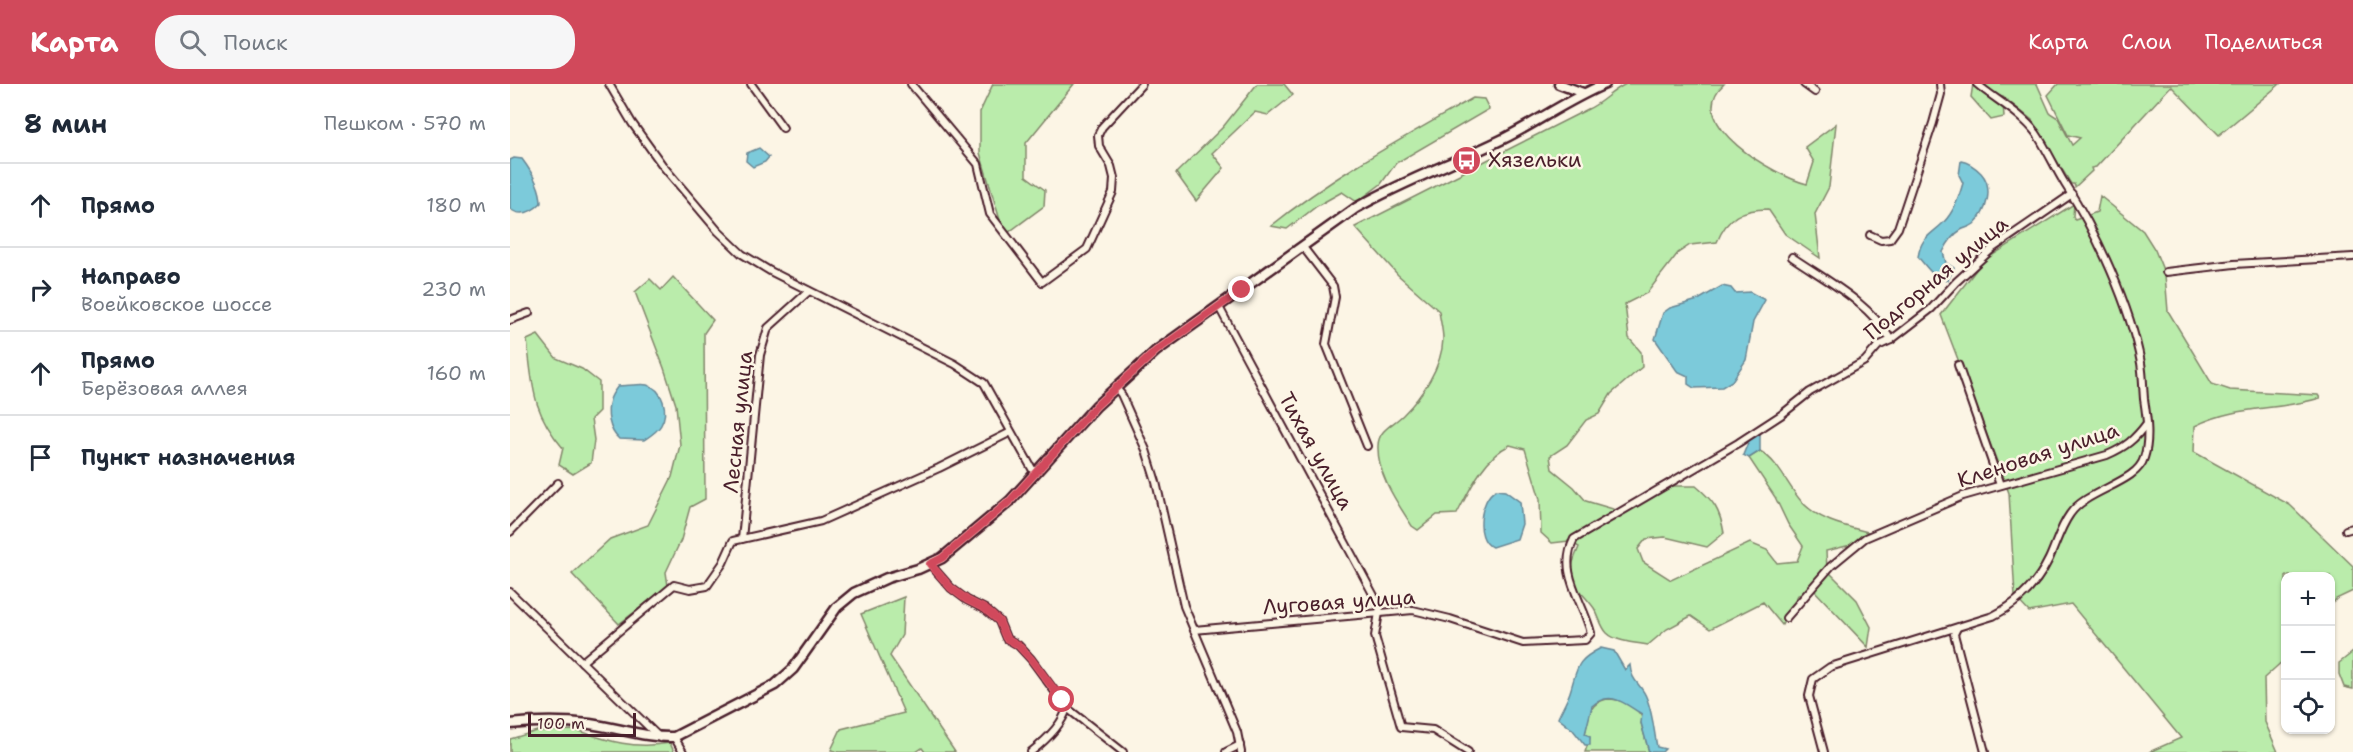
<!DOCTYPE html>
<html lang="ru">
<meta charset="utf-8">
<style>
:root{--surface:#fff;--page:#f6f6f7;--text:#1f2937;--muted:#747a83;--line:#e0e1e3;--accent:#d1495b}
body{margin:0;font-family:"Shantell Sans",sans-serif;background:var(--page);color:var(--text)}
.controls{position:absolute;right:18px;bottom:18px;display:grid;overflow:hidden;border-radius:12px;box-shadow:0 2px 4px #0004}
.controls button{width:54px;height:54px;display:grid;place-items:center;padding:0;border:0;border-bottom:2px solid var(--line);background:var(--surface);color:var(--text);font:30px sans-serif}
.scale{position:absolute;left:18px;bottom:15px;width:108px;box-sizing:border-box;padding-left:6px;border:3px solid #4a1f2b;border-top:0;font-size:16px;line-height:21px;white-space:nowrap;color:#4a1f2b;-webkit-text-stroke:4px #fcf5e5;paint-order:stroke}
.stop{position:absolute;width:18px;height:18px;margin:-14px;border:4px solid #d1495b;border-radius:50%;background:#fff}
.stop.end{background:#d1495b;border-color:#fff;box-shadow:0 2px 6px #0008}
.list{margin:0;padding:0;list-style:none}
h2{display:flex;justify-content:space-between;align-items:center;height:78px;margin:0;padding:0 24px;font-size:26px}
h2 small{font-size:20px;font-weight:400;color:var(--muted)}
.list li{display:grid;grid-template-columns:39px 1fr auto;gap:18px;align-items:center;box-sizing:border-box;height:84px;padding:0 24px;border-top:2px solid var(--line)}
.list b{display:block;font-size:22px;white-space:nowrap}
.list p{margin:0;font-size:20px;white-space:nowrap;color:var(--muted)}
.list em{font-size:20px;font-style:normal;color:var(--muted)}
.icon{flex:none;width:33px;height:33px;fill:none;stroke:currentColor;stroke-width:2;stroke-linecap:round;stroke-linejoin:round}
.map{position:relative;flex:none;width:1843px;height:668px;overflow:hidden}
header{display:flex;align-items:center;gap:36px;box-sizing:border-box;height:84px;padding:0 30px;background:var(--accent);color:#fff}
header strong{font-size:28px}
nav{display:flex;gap:33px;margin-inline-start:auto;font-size:21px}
.search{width:420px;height:54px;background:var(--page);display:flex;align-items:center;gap:15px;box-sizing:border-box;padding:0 21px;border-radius:24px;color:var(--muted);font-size:22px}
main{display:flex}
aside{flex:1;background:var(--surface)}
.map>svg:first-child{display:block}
</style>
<header>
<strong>Карта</strong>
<div class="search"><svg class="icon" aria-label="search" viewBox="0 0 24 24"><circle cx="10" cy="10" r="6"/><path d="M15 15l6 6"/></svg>Поиск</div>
<nav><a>Карта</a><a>Слои</a><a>Поделиться</a></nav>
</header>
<main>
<aside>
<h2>8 мин<small>Пешком · 570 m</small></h2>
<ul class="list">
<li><svg class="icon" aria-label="ahead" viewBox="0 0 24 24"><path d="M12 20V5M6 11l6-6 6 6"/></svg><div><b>Прямо</b></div><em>180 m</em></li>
<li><svg class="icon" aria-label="right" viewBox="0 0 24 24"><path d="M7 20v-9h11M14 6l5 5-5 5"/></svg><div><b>Направо</b><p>Воейковское шоссе</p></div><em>230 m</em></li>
<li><svg class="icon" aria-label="ahead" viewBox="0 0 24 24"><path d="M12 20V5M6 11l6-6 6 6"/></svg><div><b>Прямо</b><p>Берёзовая аллея</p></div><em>160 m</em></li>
<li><svg class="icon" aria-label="arrive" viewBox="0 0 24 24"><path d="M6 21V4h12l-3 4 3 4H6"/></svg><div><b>Пункт назначения</b></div></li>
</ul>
</aside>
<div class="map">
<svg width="1843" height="668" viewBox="0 0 1843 668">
<rect width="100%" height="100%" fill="#fcf5e5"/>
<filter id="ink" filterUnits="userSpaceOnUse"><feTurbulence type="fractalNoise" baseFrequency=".0167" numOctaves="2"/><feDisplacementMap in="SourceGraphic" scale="12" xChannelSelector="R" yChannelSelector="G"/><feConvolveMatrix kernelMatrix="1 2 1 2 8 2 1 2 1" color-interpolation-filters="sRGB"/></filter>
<g filter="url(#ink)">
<g fill="#baecab" stroke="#82866b" stroke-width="1.5">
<path d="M 483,0 L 564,0 L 516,59 L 516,92 L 535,106 L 534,122 L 499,148 L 492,143 L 470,69 L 470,28 Z"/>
<path d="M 747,0 L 774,0 L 783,11 L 758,31 L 745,28 L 702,69 L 714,84 L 686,117 L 666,89 L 713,43 Z"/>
<path d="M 1116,0 L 1214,0 C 1171,39 1265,92 1297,100 L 1304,78 L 1295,63 L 1326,40 L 1319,103 L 1305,130 L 1310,174 L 1275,150 L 1258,125 C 1232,125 1217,133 1207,158 L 1180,161 L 1168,169 L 1137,209 L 1115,220 L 1119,254 L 1131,268 L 1132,283 L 1101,310 L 1089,330 L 1076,336 L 1057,361 L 1040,372 L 1042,385 L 1064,403 L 1076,417 L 1113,428 L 1157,402 L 1186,402 C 1204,417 1210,426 1214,449 L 1197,463 L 1155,453 L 1136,455 L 1128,465 L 1133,478 L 1161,496 L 1240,459 L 1257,466 L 1267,479 L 1287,477 L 1293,462 L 1278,440 L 1265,413 L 1239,374 L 1250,367 C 1269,378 1277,401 1291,417 C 1309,437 1334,442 1358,448 L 1345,460 L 1316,467 L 1317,486 L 1347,516 L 1361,543 L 1358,563 L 1304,506 L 1288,511 L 1272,541 L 1253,518 L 1200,545 L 1181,532 L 1157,545 L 1138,561 C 1127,559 1106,558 1097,549 C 1091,543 1089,532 1084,524 C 1064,497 1052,501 1069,463 L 1059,457 L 1042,459 L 1031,449 L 1030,415 L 1015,365 L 1000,361 C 974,373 960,405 947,430 L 927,431 L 908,446 L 902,442 C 887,418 867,391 868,362 C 868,346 883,341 893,331 C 912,312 932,283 933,255 C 933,246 930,236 929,227 L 888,191 L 845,143 C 923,104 1000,64 1078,25 C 1092,19 1101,7 1116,0 Z"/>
<path d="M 1463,0 L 1527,0 L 1540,29 L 1548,34 L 1562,61 L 1570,54 L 1558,51 L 1538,11 L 1548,0 L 1770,0 L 1709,51 L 1661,2 L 1586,83 L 1581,84 L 1582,87 L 1565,103 L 1564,100 L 1561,100 L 1522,36 L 1493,13 L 1488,12 L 1493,18 L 1494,33 L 1481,36 L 1461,13 Z"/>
<path d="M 963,14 L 974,15 L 979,25 L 886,79 L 871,100 L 847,118 L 832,108 L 807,122 L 777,145 L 761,142 C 823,92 893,54 963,14 Z"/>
<path d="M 1590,112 L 1633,147 L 1645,166 L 1655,191 L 1658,227 L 1702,300 L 1720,306 L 1808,311 L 1810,314 C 1768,327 1726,321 1685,342 L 1684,368 L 1780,421 L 1843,482 L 1843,507 L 1826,515 L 1821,522 L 1820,492 L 1776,492 L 1775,575 L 1754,594 L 1755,638 L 1768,668 L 1639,668 L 1671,654 L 1561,520 L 1519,528 L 1505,513 L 1499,409 L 1431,231 L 1473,177 L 1564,120 L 1563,132 L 1565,136 L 1587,128 Z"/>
<path d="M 163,193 L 203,236 L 194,249 L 195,415 L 180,423 L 171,456 L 156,488 L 158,502 L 109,540 L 62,490 L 100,455 L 138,441 L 162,393 L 170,361 L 166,321 L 154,284 L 125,208 L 140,195 L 151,206 Z"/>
<path d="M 28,251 L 46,274 L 72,285 L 89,298 L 89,327 L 81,335 L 84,356 L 81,379 L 63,390 L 49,381 L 53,364 C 21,326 23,302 17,256 Z"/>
<path d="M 394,513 L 392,551 L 380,572 L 445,668 L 415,668 L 412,664 L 406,668 L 328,668 L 321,666 L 331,645 L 394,629 L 351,530 Z"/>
<path d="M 1843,568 L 1843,605 L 1834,603 L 1829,590 L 1829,579 Z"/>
<path d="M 1097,615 C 1111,615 1126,621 1133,635 L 1131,639 L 1139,668 L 1075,668 L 1080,654 L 1075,650 C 1079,633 1078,619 1097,615 Z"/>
<path d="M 67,646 C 100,658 124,665 160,659 L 164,668 L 0,668 L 0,655 L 27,647 Z"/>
</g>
<g fill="#7ccada" stroke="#688694" stroke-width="1.5">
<path d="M 249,64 L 259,73 L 255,78 L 243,83 L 236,77 L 237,69 Z"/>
<path d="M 4,74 L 12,75 C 21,87 31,104 31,119 C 22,128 11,133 0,125 L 0,76 Z"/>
<path d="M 1451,77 C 1458,78 1465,83 1471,89 C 1484,103 1477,128 1464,140 C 1460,143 1455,144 1451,146 C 1442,151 1437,160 1433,168 L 1436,179 L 1444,184 L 1438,196 C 1423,195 1418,184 1408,173 C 1411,153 1420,152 1433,139 C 1444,128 1449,113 1453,99 L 1449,91 Z"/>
<path d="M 1212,202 L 1221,204 L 1225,209 L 1240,208 L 1255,216 L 1243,238 L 1236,276 L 1222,297 L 1212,303 L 1184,304 L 1178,300 L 1178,292 L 1167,287 L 1145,255 L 1153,229 L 1160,224 L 1188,216 Z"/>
<path d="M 123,301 C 127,301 133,300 137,301 C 153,305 159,327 151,341 C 148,347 140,352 134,356 L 109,355 C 99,346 96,329 100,316 C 101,311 105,306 108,302 Z"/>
<path d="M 1250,350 L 1250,367 L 1239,374 L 1233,371 L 1240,354 Z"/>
<path d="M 986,406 L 995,407 L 1010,418 L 1012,440 L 1007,455 L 982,463 C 964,455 970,414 986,406 Z"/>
<path d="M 1091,564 L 1104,567 L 1115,586 L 1120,581 C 1121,598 1132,600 1137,615 C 1143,631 1144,647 1147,663 L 1155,665 L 1152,668 L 1139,668 L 1131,639 L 1132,630 C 1116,621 1101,605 1082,622 L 1075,650 L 1080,652 L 1080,661 L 1075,661 L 1063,646 L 1048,634 C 1052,625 1057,617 1060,608 C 1068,583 1065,577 1091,564 Z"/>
</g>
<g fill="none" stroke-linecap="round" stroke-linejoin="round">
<defs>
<g id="street">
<path d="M 99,0 L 122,39 L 153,82 L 208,147 L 232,170 L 260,187 L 445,280 L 474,299 L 525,390"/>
<path d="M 241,0 L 273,44"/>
<path d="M 401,0 L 468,80 L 480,130 L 532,198 L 577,165 L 603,108 L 604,94 L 601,82 L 589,62 L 588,51 L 592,43 L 632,0"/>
<path d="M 1294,0 L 1305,8"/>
<path d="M 1360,151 L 1371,156 L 1380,155 L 1388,144 L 1423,39 L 1431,10 L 1430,0"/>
<path d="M 793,163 L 823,202 L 825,213 L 816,260 L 857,362"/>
<path d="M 1282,173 C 1317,197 1359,218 1381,256"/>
<path d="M 1656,188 L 1724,180 L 1843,173"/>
<path d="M 709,223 L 870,523 L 865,552 L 891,643 L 923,646 L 958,668"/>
<path d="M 0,236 L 19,229"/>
<path d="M 1448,281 L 1490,401"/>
<path d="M 606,304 L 611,310 L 636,366 L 646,398 L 674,522 L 727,648 L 731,668"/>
<path d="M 1836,446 L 1843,444"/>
<path d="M 0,448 L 48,399"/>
<path d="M 232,455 L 250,271 L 258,244 L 299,207"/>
<path d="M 420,480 L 441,504 L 457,516 L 475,525 L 489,537 L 496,554 L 508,561 L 521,575 L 557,624 L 613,668"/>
<path d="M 0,508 L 150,654"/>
<path d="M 1276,534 L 1321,482 L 1355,454 L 1453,412 L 1597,371 C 1616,363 1625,355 1637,339"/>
<path d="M 1447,544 L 1444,550 L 1475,668"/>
<path d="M 684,546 L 903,526 L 940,535 L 1013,559 L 1075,556 L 1081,549 C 1073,516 1047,489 1064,455 L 1228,359 L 1271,331 L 1300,308 L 1355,277 L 1368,262 L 1381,256 L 1421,225 L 1446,198 L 1483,164 L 1562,110"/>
<path d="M 72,578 L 164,501 L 180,505 L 197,502 L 213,479 L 223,457 L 311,437 L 429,384 L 501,348"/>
<path d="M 164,653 L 173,668"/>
<path d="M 521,668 C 535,657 552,642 557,624"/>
<path d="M 716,668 L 730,661"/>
<path d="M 1314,668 L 1299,612 L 1303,595 L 1320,583 L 1483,532 C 1507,520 1527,500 1539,475 C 1546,460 1550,444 1560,430 C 1576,406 1627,399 1634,374 C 1640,356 1637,334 1634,315 C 1633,303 1633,291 1631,279 C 1620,222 1587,149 1555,100 C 1545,84 1537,65 1526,49 C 1511,29 1486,16 1467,0"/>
</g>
<g id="secondary">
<path d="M 1049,0 L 1073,9"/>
<path d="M 0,640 C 27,637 53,637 80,640 C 109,644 136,654 164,653 L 265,601 L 283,585 L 327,523 L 344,509 L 377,494 L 408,485 L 432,474 L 500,417 L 586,322 L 646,267 L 846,124 C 893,97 944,79 993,55 C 1027,38 1059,15 1095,0"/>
</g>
</defs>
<use href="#street" stroke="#4a1f2b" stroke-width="10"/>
<use href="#secondary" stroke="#4a1f2b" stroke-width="13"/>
<use href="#street" stroke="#fcf5e5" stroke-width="6"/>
<use href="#secondary" stroke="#fcf5e5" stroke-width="8"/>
</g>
</g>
<g fill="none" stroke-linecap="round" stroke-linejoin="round" filter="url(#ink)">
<path stroke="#d1495b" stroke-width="8" d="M 552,616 L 521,575 L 508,561 L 496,554 L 489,537 L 475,525 L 457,516 L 441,504 L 420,480 L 432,474 L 500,417 L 586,322 L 646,267 L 732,206"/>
</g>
<defs>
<symbol id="bus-disc" viewBox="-11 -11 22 22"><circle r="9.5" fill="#d1495b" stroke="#fcf5e5"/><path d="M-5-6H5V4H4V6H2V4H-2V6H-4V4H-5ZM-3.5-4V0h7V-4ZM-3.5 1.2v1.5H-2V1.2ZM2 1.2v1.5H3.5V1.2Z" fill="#fff"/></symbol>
</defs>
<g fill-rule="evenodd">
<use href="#bus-disc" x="940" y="60" width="33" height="33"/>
</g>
<g text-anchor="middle" stroke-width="5" stroke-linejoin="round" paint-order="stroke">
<g font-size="21" fill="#4a1f2b" stroke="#fcf5e5" text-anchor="start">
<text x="978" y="83">Хязельки</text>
</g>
<g font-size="21" fill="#4a1f2b" stroke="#fcf5e5">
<text transform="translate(1426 194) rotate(-40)" y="7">Подгорная улица</text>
<text transform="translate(228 338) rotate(-84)" y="7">Лесная улица</text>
<text transform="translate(806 367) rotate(61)" y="7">Тихая улица</text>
<text transform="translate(1528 371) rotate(-18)" y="7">Кленовая улица</text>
<text transform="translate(829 518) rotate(-4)" y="7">Луговая улица</text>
</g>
</g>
</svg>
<div class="controls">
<button>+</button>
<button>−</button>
<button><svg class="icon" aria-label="locate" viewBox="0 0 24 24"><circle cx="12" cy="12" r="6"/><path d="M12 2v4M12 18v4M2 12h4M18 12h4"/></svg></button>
</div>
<div class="scale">100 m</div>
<div class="stop" style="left:552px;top:616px"></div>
<div class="stop end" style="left:732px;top:206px"></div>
</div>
</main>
